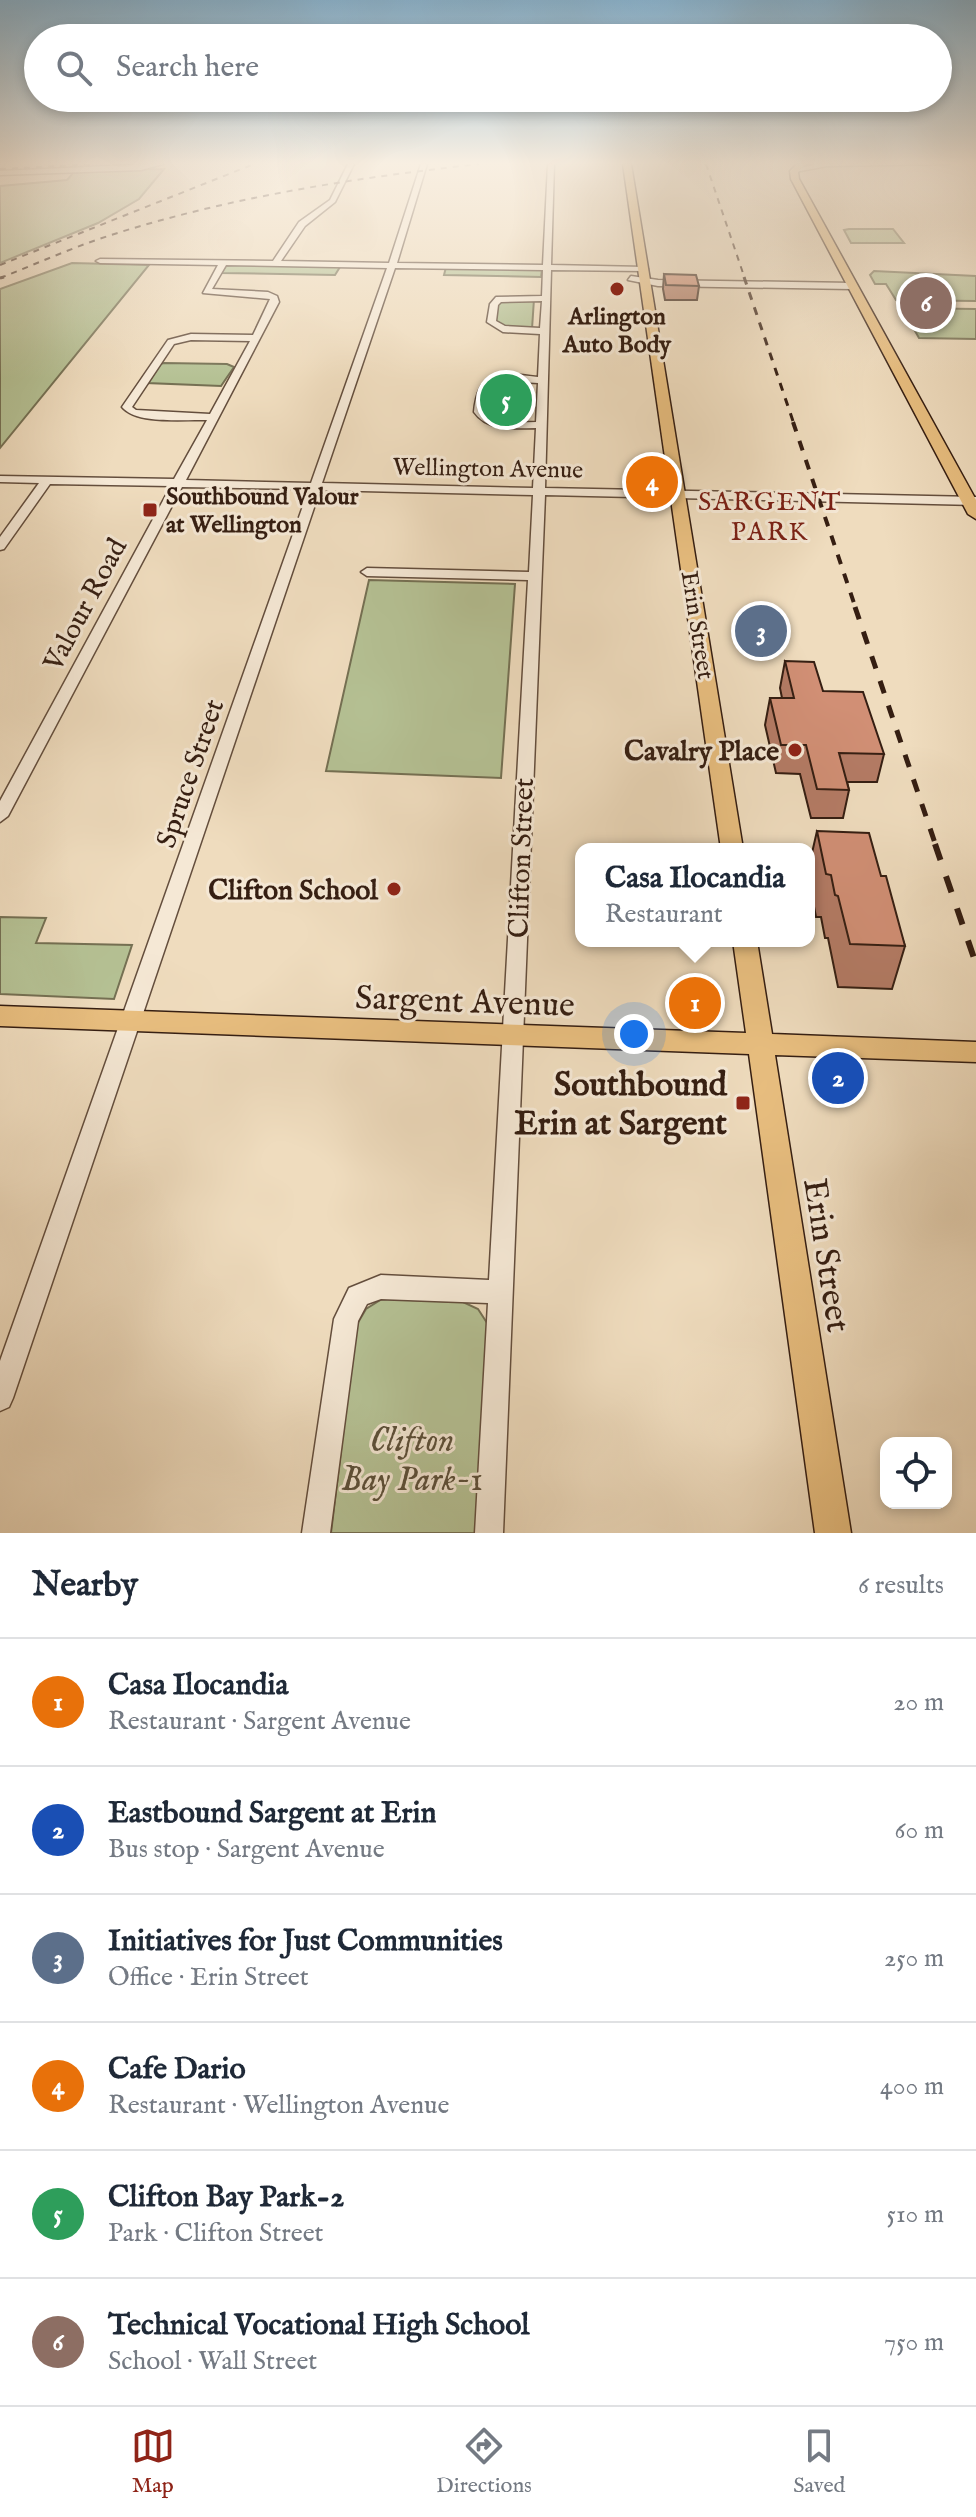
<!DOCTYPE html>
<meta charset="utf-8">
<style>
:root{--surface:#fff;--page:#f2f2f3;--text:#1f2937;--muted:#747a83;--line:#e0e1e3;--accent:#8f2418}
body{margin:0;font-family:"IM FELL English",serif;background:var(--page);color:var(--text)}
.controls{position:absolute;right:24px;bottom:24px;display:grid;overflow:hidden;border-radius:16px;box-shadow:0 4px 12px #0003}
.controls button{width:72px;height:72px;display:grid;place-items:center;padding:0;border:0;border-bottom:2px solid var(--line);background:var(--surface);color:var(--text);font:40px sans-serif}
.you{position:absolute;left:634px;top:1034px;width:28px;height:28px;margin:-20px;border:6px solid #fff;border-radius:50%;background:#1a73e8;box-shadow:0 0 0 12px #1a73e833}
.badge{display:grid;place-items:center;width:52px;height:52px;border-radius:50%;background:var(--accent);color:#fff;font-size:26px;font-weight:700}
.pin{position:absolute;translate:-50% -50%;border:4px solid #fff;box-shadow:0 2px 8px #0006}
.popup{position:absolute;left:575px;top:843px;width:240px;height:104px;box-sizing:border-box;display:grid;place-content:center;border-radius:16px;background:var(--surface);filter:drop-shadow(0 2px 6px #0005);font-size:26px;white-space:nowrap;color:var(--muted)}
.popup b{font-size:30px;color:var(--text)}
.popup::after{content:'';position:absolute;left:50%;top:100%;margin-left:-16px;border:16px solid transparent;border-top-color:var(--surface)}
.list{margin:0;padding:0;list-style:none}
h2{display:flex;justify-content:space-between;align-items:center;height:104px;margin:0;padding:0 32px;font-size:34px}
h2 small{font-size:26px;font-weight:400;color:var(--muted)}
.list li{display:grid;grid-template-columns:52px 1fr auto;gap:24px;align-items:center;box-sizing:border-box;height:128px;padding:0 32px;border-top:2px solid var(--line)}
.list b{display:block;font-size:30px;white-space:nowrap}
.list p{margin:0;font-size:26px;white-space:nowrap;color:var(--muted)}
.list em{font-size:26px;font-style:normal;color:var(--muted)}
.icon{flex:none;width:44px;height:44px;fill:none;stroke:currentColor;stroke-width:2;stroke-linecap:round;stroke-linejoin:round}
.map{position:relative;flex:none;width:976px;height:1533px;overflow:hidden}
.search{position:absolute;background:var(--surface);box-shadow:0 4px 12px #0003;left:24px;right:24px;top:24px;height:88px;display:flex;align-items:center;gap:20px;box-sizing:border-box;padding:0 28px;border-radius:44px;color:var(--muted);font-size:30px}
.sheet{height:872px;background:var(--surface)}
nav{display:flex;justify-content:space-around;align-items:center;box-sizing:border-box;height:112px;border-top:2px solid var(--line);background:var(--surface);font-size:22px;color:var(--muted)}
nav a{display:grid;justify-items:center;gap:4px}
nav .on{color:var(--accent)}
.map>svg:first-child{display:block}
</style>
<div class="map">
<svg width="976" height="1533" viewBox="0 0 976 1533">
<rect width="100%" height="100%" fill="#efdcbe"/>
<filter id="stains"><feTurbulence type="fractalNoise" baseFrequency=".0025" numOctaves="4"/><feColorMatrix values="0 0 0 0 .2 0 0 0 0 .09 0 0 0 0 .02 0 0 0 .5 -.17"/></filter>
<radialGradient id="worn" r=".72"><stop offset=".6" stop-color="#630" stop-opacity="0"/><stop offset="1" stop-color="#630" stop-opacity=".3"/></radialGradient>
<g fill="#b5c194" stroke="#757053" stroke-width="2">
<path d="M 164,169 L 139,199 L 98,223 L 0,263 L 0,186 L 67,180 L 75,171 Z"/>
<path d="M 849,229 L 893,229 L 904,243 L 851,243 L 844,230 Z"/>
<path d="M 72,263 L 149,265 L 0,448 L 0,289 Z"/>
<path d="M 234,265 L 339,267 L 340,267 L 335,275 L 221,273 L 226,266 Z"/>
<path d="M 446,267 L 542,269 L 541,277 L 444,275 Z"/>
<path d="M 874,271 L 976,276 L 976,301 L 896,300 L 886,284 L 875,284 L 870,275 Z"/>
<path d="M 534,299 L 532,329 L 506,328 L 495,322 L 498,304 L 501,301 Z"/>
<path d="M 902,308 L 976,309 L 976,339 L 919,338 Z"/>
<path d="M 164,363 L 227,364 L 234,367 L 221,386 L 147,383 L 160,364 Z"/>
<path d="M 505,381 L 529,381 L 526,422 L 500,421 L 485,416 L 483,411 L 487,388 Z"/>
<path d="M 369,580 L 515,584 L 501,778 L 326,771 Z"/>
<path d="M 0,917 L 46,918 L 36,943 L 132,945 L 114,999 L 0,994 Z"/>
<path d="M 382,1299 L 463,1302 L 478,1309 L 489,1326 L 480,1533 L 331,1533 L 356,1326 L 366,1309 Z"/>
</g>
<g fill="none" stroke-linecap="round" stroke-linejoin="round">
<defs>
<g id="minor">
<path d="M 151,164 L 163,164 L 141,170 L 0,175 L 0,171 Z"/>
<path d="M 348,164 L 354,164 L 335,202 L 305,226 L 281,261 L 389,263 L 421,164 L 427,164 L 397,263 L 543,265 L 548,164 L 554,164 L 551,265 L 644,267 L 648,269 L 644,271 L 551,270 L 545,488 L 976,497 L 976,505 L 545,495 L 503,1533 L 475,1533 L 488,1303 L 381,1299 L 367,1304 L 358,1321 L 330,1533 L 302,1533 L 334,1319 L 349,1288 L 381,1275 L 489,1280 L 528,580 L 367,576 L 361,572 L 367,568 L 529,572 L 533,495 L 320,490 L 13,1398 L 9,1407 L 0,1411 L 0,1361 L 309,489 L 182,487 L 8,816 L 0,822 L 0,801 L 171,486 L 50,484 L 4,549 L 0,550 L 0,537 L 39,483 L 0,482 L 0,476 L 174,479 L 207,420 C 184,419 137,425 122,407 L 168,340 L 191,334 L 253,335 L 270,299 L 203,293 L 218,265 L 100,263 L 96,261 L 100,259 L 273,261 L 299,222 L 330,200 ZM 226,265 L 387,268 L 311,483 L 186,480 L 279,302 L 277,296 L 268,292 L 212,289 ZM 395,268 L 543,270 L 542,296 L 496,297 L 490,304 L 487,322 L 503,332 L 540,334 L 538,377 C 501,373 478,367 474,412 C 488,432 514,428 536,428 L 533,488 L 322,483 ZM 542,301 L 540,328 L 505,326 L 496,321 L 498,305 L 501,302 ZM 191,340 L 250,341 L 210,414 L 136,410 L 132,407 L 174,344 ZM 503,381 L 538,383 L 536,422 C 518,422 498,425 484,412 L 487,389 Z"/>
<path d="M 816,164 L 949,164 L 827,166 L 795,172 L 792,170 Z"/>
<path d="M 631,276 L 658,280 L 852,283 L 856,286 L 852,289 L 658,286 L 628,280 Z"/>
</g>
<g id="major">
<path d="M 623,164 L 631,164 L 743,849 L 721,849 Z"/>
<path d="M 797,164 L 806,164 L 798,172 L 799,179 L 976,500 L 976,519 L 968,514 L 791,179 L 790,171 Z"/>
<path d="M 733,941 L 757,941 L 772,1034 L 976,1042 L 976,1062 L 775,1055 L 851,1533 L 815,1533 L 749,1054 L 0,1026 L 0,1006 L 746,1033 Z"/>
</g>
</defs>
<use href="#minor" stroke="#644e3d" stroke-width="3"/>
<use href="#major" stroke="#351e12" stroke-width="3"/>
<use href="#minor" fill="#f5e8d5" fill-rule="evenodd"/>
<use href="#major" fill="#e8be7f" fill-rule="evenodd"/>
<g stroke="#351e12" stroke-width="2" stroke-dasharray="6 6" stroke-linecap="butt">
<path d="M 706,164 L 745,279"/>
<path d="M 0,169 L 96,164"/>
<path d="M 0,265 L 254,164"/>
<path d="M 0,278 C 36,264 71,248 108,236 C 229,197 354,178 479,164"/>
</g>
<g stroke="#351e12" stroke-width="3" stroke-dasharray="8 8" stroke-linecap="butt">
<path d="M 744,277 L 794,424"/>
<path d="M 0,278 L 4,277"/>
</g>
<path stroke="#351e12" stroke-width="4" stroke-dasharray="10 10" stroke-linecap="butt" d="M 793,422 L 856,609"/>
<path stroke="#351e12" stroke-width="5" stroke-dasharray="13 13" stroke-linecap="butt" d="M 855,607 L 936,846"/>
<path stroke="#351e12" stroke-width="6" stroke-dasharray="17 17" stroke-linecap="butt" d="M 935,844 L 976,964"/>
</g>
<g fill="#b47b65" stroke="#351e12" stroke-width="2">
<path d="M 664,274 L 699,286 L 697,300 L 665,300 L 663,289 Z"/>
<path d="M 785,661 L 823,691 L 884,754 L 877,782 L 847,782 L 849,790 L 843,818 L 811,818 L 800,774 L 776,773 L 765,725 L 770,698 L 782,698 L 780,688 Z"/>
<path d="M 817,831 L 881,876 L 905,946 L 892,989 L 838,987 L 828,938 L 825,938 L 821,917 L 816,917 L 809,881 L 809,866 Z"/>
</g>
<g fill="#d18f75" stroke="#351e12" stroke-width="2">
<path d="M 664,274 L 696,275 L 699,286 L 666,285 Z"/>
<path d="M 785,661 L 814,662 L 823,691 L 863,692 L 884,754 L 839,753 L 849,790 L 817,789 L 806,745 L 781,745 L 770,698 L 794,698 Z"/>
<path d="M 817,831 L 869,833 L 881,876 L 886,876 L 905,946 L 850,944 L 838,896 L 835,895 L 831,875 L 826,874 Z"/>
</g>
<linearGradient id="sky" x2="0" y2="1"><stop stop-color="#89b6d4"/><stop offset="0.43" stop-color="#f8efe2"/><stop offset="1" stop-color="#f8efe2" stop-opacity="0"/></linearGradient>
<rect width="976" height="379" fill="url(#sky)"/>
<g fill="#8f2418" stroke="#f5e8d5" stroke-width="3">
<circle cx="617" cy="289" r="8"/>
<rect x="142" y="502" width="16" height="16" rx="4"/>
<circle cx="795" cy="750" r="8"/>
<circle cx="394" cy="889" r="8"/>
<rect x="735" y="1095" width="16" height="16" rx="4"/>
</g>
<g text-anchor="middle" stroke-width="6" stroke-linejoin="round" paint-order="stroke">
<g font-size="24" font-weight="bold" fill="#351e12" stroke="#f5e8d5">
<text x="617" y="324">Arlington<tspan x="617" dy="28">Auto Body</tspan></text>
<text x="166" y="504" text-anchor="start">Southbound Valour<tspan x="166" dy="28">at Wellington</tspan></text>
</g>
<g font-size="24" fill="#351e12" stroke="#f5e8d5">
<text transform="translate(488 468) rotate(1)" y="8">Wellington Avenue</text>
<text transform="translate(698 625) rotate(81)" y="8">Erin Street</text>
</g>
<g font-size="26" letter-spacing="2" fill="#7a1f14" stroke="#f5e8d5">
<text x="770" y="510">SARGENT<tspan x="770" dy="30">PARK</tspan></text>
</g>
<g font-size="28" fill="#351e12" stroke="#f5e8d5">
<text transform="translate(84 604) rotate(-62)" y="10">Valour Road</text>
<text transform="translate(189 773) rotate(-71)" y="10">Spruce Street</text>
<text transform="translate(520 858) rotate(-88)" y="10">Clifton Street</text>
</g>
<g font-size="28" font-weight="bold" fill="#351e12" stroke="#f5e8d5" text-anchor="end">
<text x="779" y="760">Cavalry Place</text>
<text x="378" y="899">Clifton School</text>
</g>
<g font-size="34" fill="#351e12" stroke="#f5e8d5">
<text transform="translate(465 1000) rotate(2)" y="12">Sargent Avenue</text>
<text transform="translate(828 1255) rotate(81)" y="12">Erin Street</text>
</g>
<g font-size="34" font-weight="bold" fill="#351e12" stroke="#f5e8d5" text-anchor="end">
<text x="727" y="1095">Southbound<tspan x="727" dy="39">Erin at Sargent</tspan></text>
</g>
<g font-size="34" font-style="italic" fill="#5b4f39" stroke="#f5e8d5">
<text x="412" y="1451">Clifton<tspan x="412" dy="39">Bay Park-1</tspan></text>
</g>
</g>
<rect width="100%" height="100%" filter="url(#stains)"/>
<rect width="100%" height="100%" fill="url(#worn)"/>
</svg>
<div class="controls">
<button><svg class="icon" aria-label="locate" viewBox="0 0 24 24"><circle cx="12" cy="12" r="6"/><path d="M12 2v4M12 18v4M2 12h4M18 12h4"/></svg></button>
</div>
<div class="you"></div>
<div class="pin badge" style="left:695px;top:1003px;background:#e8710a">1</div>
<div class="popup"><b>Casa Ilocandia</b>Restaurant</div>
<div class="pin badge" style="left:838px;top:1078px;background:#1a4fb4">2</div>
<div class="pin badge" style="left:761px;top:631px;background:#5c6f8a">3</div>
<div class="pin badge" style="left:652px;top:482px;background:#e8710a">4</div>
<div class="pin badge" style="left:506px;top:400px;background:#2e9e5b">5</div>
<div class="pin badge" style="left:926px;top:303px;background:#8d6e63">6</div>
<div class="search"><svg class="icon" aria-label="search" viewBox="0 0 24 24"><circle cx="10" cy="10" r="6"/><path d="M15 15l6 6"/></svg>Search here</div>
</div>
<section class="sheet">
<h2>Nearby<small>6 results</small></h2>
<ul class="list">
<li><span class="badge" style="background:#e8710a">1</span><div><b>Casa Ilocandia</b><p>Restaurant · Sargent Avenue</p></div><em>20 m</em></li>
<li><span class="badge" style="background:#1a4fb4">2</span><div><b>Eastbound Sargent at Erin</b><p>Bus stop · Sargent Avenue</p></div><em>60 m</em></li>
<li><span class="badge" style="background:#5c6f8a">3</span><div><b>Initiatives for Just Communities</b><p>Office · Erin Street</p></div><em>250 m</em></li>
<li><span class="badge" style="background:#e8710a">4</span><div><b>Cafe Dario</b><p>Restaurant · Wellington Avenue</p></div><em>400 m</em></li>
<li><span class="badge" style="background:#2e9e5b">5</span><div><b>Clifton Bay Park-2</b><p>Park · Clifton Street</p></div><em>510 m</em></li>
<li><span class="badge" style="background:#8d6e63">6</span><div><b>Technical Vocational High School</b><p>School · Wall Street</p></div><em>750 m</em></li>
</ul>
</section>
<nav>
<a class="on"><svg class="icon" aria-label="map" viewBox="0 0 24 24"><path d="M3 6l6-2 6 2 6-2v14l-6 2-6-2-6 2zM9 4v14M15 6v14"/></svg>Map</a>
<a><svg class="icon" aria-label="directions" viewBox="0 0 24 24"><path d="M12 3l9 9-9 9-9-9zM9 14v-3h6M13 9l2 2-2 2"/></svg>Directions</a>
<a><svg class="icon" aria-label="saved" viewBox="0 0 24 24"><path d="M7 4h10v16l-5-4-5 4z"/></svg>Saved</a>
</nav>
